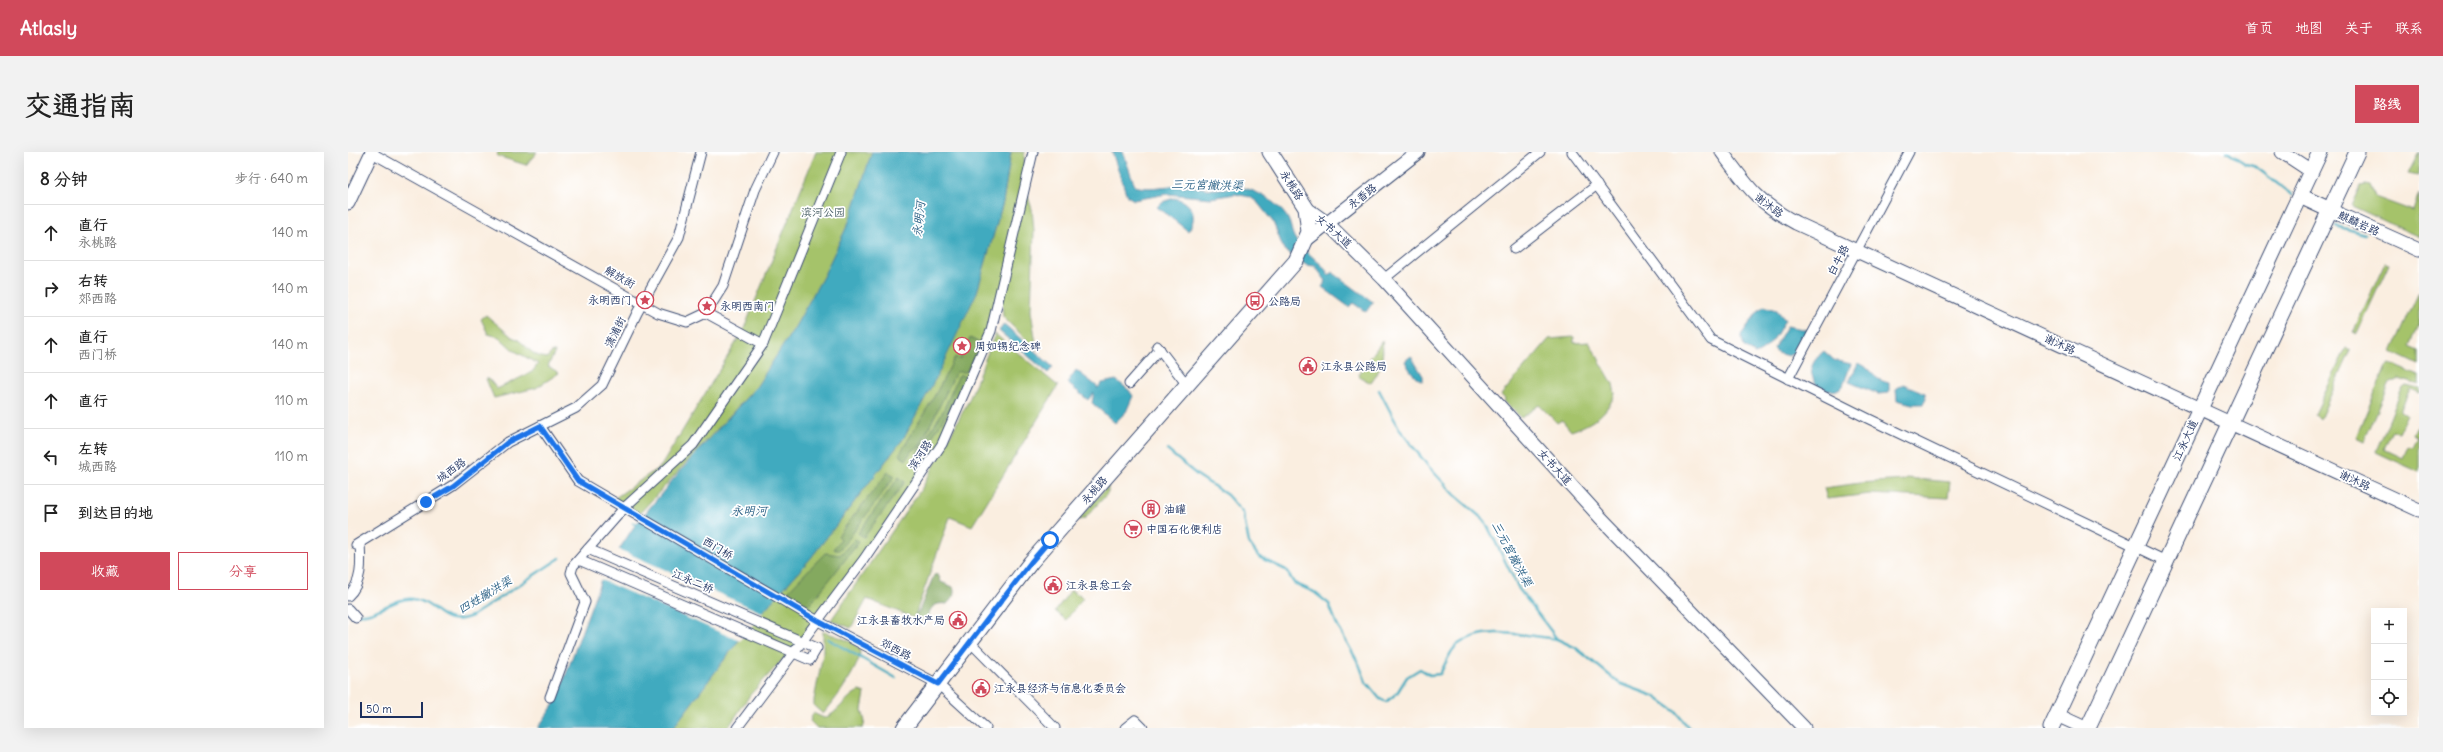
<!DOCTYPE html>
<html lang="zh">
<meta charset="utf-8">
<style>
:root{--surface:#fff;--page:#f2f2f2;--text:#222;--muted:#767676;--line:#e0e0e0;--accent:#d1495b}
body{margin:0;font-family:Delius,"LXGW WenKai TC",sans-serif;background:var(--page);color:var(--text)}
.controls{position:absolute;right:12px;bottom:12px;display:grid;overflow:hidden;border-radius:0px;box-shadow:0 4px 16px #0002}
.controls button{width:36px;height:36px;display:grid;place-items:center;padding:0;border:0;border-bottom:1px solid var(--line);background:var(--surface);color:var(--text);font:20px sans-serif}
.scale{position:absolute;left:12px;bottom:10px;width:63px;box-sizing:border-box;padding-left:4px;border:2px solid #1b2f5e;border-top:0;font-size:11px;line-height:14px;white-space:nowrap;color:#1b2f5e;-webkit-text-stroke:3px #fff;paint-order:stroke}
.stop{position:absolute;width:12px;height:12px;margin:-9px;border:3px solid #1a73e8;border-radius:50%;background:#fff}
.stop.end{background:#1a73e8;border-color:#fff;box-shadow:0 1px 4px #0008}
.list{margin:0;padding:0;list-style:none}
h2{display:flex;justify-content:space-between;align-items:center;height:52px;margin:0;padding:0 16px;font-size:17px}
h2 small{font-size:13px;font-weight:400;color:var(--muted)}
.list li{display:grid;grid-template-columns:26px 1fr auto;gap:12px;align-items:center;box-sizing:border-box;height:56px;padding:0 16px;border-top:1px solid var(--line)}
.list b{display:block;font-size:15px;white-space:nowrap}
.list p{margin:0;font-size:13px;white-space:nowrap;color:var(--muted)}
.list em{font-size:13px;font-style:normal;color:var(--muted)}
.actions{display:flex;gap:8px;padding:12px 16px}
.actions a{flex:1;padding:9px 0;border:1px solid var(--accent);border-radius:0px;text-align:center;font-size:14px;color:var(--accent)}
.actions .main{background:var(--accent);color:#fff}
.icon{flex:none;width:22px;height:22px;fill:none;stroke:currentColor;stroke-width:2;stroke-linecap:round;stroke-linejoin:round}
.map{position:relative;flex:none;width:2071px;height:576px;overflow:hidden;border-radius:0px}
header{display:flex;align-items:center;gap:24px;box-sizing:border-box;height:56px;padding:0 20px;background:var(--accent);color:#fff}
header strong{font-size:19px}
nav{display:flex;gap:22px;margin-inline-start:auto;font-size:14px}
.intro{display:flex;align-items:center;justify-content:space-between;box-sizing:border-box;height:96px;padding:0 24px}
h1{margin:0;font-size:28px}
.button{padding:10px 18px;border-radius:0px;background:var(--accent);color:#fff;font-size:14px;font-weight:700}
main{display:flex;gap:24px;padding:0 24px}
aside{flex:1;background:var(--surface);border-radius:0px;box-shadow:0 4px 16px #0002}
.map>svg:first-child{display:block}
</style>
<header>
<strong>Atlasly</strong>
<nav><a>首页</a><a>地图</a><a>关于</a><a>联系</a></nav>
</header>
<div class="intro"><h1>交通指南</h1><a class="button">路线</a></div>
<main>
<aside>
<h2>8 分钟<small>步行 · 640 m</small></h2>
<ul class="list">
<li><svg class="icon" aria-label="ahead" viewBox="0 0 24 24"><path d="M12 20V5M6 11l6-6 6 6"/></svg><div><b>直行</b><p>永桃路</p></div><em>140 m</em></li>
<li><svg class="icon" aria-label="right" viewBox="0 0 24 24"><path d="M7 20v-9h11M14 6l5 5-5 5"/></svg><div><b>右转</b><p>郊西路</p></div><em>140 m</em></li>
<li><svg class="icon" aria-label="ahead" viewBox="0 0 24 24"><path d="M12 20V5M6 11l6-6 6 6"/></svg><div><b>直行</b><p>西门桥</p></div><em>140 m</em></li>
<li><svg class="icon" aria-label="ahead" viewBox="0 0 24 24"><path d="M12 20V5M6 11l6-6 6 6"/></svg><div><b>直行</b></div><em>110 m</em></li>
<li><svg class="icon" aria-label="left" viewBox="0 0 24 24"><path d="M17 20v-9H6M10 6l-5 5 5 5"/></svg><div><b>左转</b><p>城西路</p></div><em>110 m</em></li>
<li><svg class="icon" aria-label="arrive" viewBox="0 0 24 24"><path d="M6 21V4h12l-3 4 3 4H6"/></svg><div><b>到达目的地</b></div></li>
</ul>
<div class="actions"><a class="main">收藏</a><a>分享</a></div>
</aside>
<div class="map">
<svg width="2071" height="576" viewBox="0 0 2071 576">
<rect width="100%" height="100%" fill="#fff"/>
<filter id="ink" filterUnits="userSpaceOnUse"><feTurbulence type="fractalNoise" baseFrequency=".025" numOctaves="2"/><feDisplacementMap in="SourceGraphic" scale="8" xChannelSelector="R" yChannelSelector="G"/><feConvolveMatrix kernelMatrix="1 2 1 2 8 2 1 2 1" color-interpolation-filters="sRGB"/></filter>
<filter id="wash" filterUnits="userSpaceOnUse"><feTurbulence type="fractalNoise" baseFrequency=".012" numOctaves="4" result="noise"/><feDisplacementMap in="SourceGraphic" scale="16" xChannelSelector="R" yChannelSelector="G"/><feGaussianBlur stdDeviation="0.9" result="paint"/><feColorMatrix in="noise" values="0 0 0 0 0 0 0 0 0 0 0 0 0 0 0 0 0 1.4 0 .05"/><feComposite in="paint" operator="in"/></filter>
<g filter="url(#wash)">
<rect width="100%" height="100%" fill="#faeee0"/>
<g fill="#a5c36a" stroke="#607964">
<path d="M 150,0 L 189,0 L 178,13 L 149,4 Z"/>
<path d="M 468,0 L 524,0 L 501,70 L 476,123 L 447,175 L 409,234 L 290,363 L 264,348 L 313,314 L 395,179 Z"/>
<path d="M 663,0 L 676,0 L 677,36 L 684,57 L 686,79 L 683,159 L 689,198 L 655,165 L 653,138 L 643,179 L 593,292 L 470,469 L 402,543 L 380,576 L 325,576 L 400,476 L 462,407 L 555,287 L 629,140 L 655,50 Z"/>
<path d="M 2071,0 L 2071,24 L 2060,22 Z"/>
<path d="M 2018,33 L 2022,34 L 2027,45 L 2065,59 L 2071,42 L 2071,85 L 2004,54 L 2013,34 Z"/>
<path d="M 2037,111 L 2041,112 L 2009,182 L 2005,180 Z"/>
<path d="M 2071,140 L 2071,174 L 2062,194 L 2071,198 L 2071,213 L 2044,200 Z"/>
<path d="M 138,163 L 164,185 C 178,189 180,204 199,206 L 204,200 L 207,200 L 200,214 L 211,221 L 188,236 L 146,246 L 138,227 L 141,227 L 149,237 L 184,220 L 190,212 L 165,198 L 151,185 L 140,182 L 133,167 Z"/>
<path d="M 647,182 L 710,234 L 624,374 L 602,365 L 566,466 L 519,447 L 503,476 L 483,468 L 574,336 L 621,248 Z"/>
<path d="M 1226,185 L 1226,191 L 1241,190 L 1265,232 L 1267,242 C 1258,263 1244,272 1223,279 L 1214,268 L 1209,271 L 1191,253 L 1173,266 L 1156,249 L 1157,247 L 1153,243 L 1201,187 Z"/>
<path d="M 1034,189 C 1037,203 1032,220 1023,231 L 1012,225 L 1011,222 Z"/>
<path d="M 1998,196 L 2003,198 L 1972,267 L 1967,262 Z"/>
<path d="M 2042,212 L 2071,224 L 2071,233 L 2051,227 L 2042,231 L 2016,289 L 2008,285 L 2038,214 Z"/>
<path d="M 2058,234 L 2071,237 L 2071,242 L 2062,238 L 2052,259 L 2059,262 L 2050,281 L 2044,278 L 2036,297 L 2055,306 L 2060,294 L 2065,295 L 2070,284 L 2065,282 L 2068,275 L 2071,276 L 2071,320 L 2028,300 L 2054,237 Z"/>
<path d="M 1558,326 L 1602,330 L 1600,346 L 1522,342 L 1479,347 L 1476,336 L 1512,331 L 1557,328 Z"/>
<path d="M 760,334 L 760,341 L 736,367 L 730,368 Z"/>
<path d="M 723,438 L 735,446 L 718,468 L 707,459 Z"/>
<path d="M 475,479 C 485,484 504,487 511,497 C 518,507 484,553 475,562 L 466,554 L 466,548 L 475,502 Z"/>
<path d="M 511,539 L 517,541 L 514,558 L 517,570 L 515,576 L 469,576 L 462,569 L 465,561 L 476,566 C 490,562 497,545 511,539 Z"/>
</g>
<g fill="#84a95e" stroke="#506c5e">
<path d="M 622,186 L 632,191 L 618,220 L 609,220 L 607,222 L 573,292 L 570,296 L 564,298 L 558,308 L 551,303 L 587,243 L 607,205 L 612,207 Z"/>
<path d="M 612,223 L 619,225 L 609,245 L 571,306 L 567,304 L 595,259 L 610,225 Z"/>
<path d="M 540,320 L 547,324 L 499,389 L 491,398 L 487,398 L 486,396 L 493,387 L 490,384 Z"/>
<path d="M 551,325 L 557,330 L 516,385 L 510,381 Z"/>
<path d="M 507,387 L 511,390 L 461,454 L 455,454 L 441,447 L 439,440 L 477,401 L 492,403 Z"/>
<path d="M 590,422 L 593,430 L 605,435 C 608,442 604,447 599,452 C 588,450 581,455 580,466 L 572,468 L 567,462 L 571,459 L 586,423 Z"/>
</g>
<g fill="#40aabf" stroke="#2e6c8e">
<path d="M 524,0 L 663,0 L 655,50 L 629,140 L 590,222 L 555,287 L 462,407 L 400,476 L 325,576 L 190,576 L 208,549 L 255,422 L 285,376 L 327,325 L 409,234 L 447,175 L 476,123 L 501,70 Z"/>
<path d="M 764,0 L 775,0 L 787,34 C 800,38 813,34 826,34 C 839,33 850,36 863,37 C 872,38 881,35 890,35 C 908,37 929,50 939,65 C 943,71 943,79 946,85 C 954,100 973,108 981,123 L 984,120 L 1025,150 L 1018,160 L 1005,151 L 1001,155 L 974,135 L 978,129 L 967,114 L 958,113 L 936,98 L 925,70 L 909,50 L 902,45 L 887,42 L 863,46 L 819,42 L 786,48 L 779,44 Z"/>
<path d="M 826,46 C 844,49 851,65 840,79 L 809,55 L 814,50 Z"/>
<path d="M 1416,154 L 1429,158 L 1437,168 C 1428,183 1423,196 1407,202 L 1396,195 L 1393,183 L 1410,159 Z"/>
<path d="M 656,172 L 705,215 L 700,221 L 651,179 Z"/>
<path d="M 1439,174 L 1460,178 L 1446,201 L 1440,204 L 1429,201 L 1426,196 Z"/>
<path d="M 1476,199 L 1486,208 L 1503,212 L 1495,234 L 1491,238 L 1480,239 L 1470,236 C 1460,219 1461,212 1476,199 Z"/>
<path d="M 1063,204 L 1075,224 L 1075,229 C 1067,227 1060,216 1057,209 Z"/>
<path d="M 1510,211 C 1525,216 1521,226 1541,231 L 1541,241 L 1530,242 L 1501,230 Z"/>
<path d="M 728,218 L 750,235 L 749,237 L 754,231 L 768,228 L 781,238 L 785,244 L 778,260 L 767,271 L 744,251 L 746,240 L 740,248 L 719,231 Z"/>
<path d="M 1555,232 L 1577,241 L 1578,246 L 1575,252 L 1564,252 L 1549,248 L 1548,237 Z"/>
</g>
<path fill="#faeee0" d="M 270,397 L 415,461 L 392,489 L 251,427 Z"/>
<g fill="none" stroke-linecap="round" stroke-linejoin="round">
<g stroke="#40aabf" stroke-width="2.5">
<path d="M 1879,0 L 1898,12 L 1908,15 L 1944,43"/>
<path d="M 1988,74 L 2017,82"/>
<path d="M 1031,238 L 1052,278 L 1080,314 L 1108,344 L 1137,369 L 1171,437 L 1209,487 L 1228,496 L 1271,531 L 1306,544 L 1327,559 L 1341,576"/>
<path d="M 819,298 L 849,323 L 879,343 L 895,361 L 901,391 L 911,405 L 938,418 L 946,431 L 966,440 L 981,452 L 989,473 L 1011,512 L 1018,530 L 1032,547 L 1038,550 L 1049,541 L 1059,525 L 1072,517 L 1082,523 L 1092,522 C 1097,513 1101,500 1109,493 C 1136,472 1178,484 1209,487"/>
<path d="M 285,371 L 290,373"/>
<path d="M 8,462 C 29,465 45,445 65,447 C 91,451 92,477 124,464 L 212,406"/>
<path d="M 480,487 L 548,526"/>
</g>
</g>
</g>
<g filter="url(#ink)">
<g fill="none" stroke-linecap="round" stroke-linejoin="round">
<defs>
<g id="street">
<path d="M 1224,0 L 1363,188 L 1519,266 L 1818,409"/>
<path d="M 24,1 L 310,161 L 339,170 L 358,161 L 375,134 L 407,38 L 425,0"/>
<path d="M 1166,97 L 1249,33"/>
<path d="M 1036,127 L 1192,0"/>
<path d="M 358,161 L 415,192"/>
<path d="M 809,194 L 839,233"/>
<path d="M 1440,227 L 1561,0"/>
<path d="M 781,232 L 812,197"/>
<path d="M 192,274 L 230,329 L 470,469 L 590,532 L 638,576"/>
<path d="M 8,393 L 105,333 L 160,290 L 228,256 L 254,233 L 289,161 L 331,85 L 353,0"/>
<path d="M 231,408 L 462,508 L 469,496 L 240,397"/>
<path d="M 0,444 C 15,430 13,409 12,391"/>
<path d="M 0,457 L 8,466"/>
<path d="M 622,490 L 707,576"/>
<path d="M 202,545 L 237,450 L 223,421 L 225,414 L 277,355 L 345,293 L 415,192 L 493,0"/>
<path d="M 389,576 L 516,407 L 594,292 L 643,179 L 685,0"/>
<path d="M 777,576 L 787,568 L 795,576"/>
</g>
<g id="secondary">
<path d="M 1374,0 C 1399,34 1410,51 1448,71 L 2071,358"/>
<path d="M 1934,0 L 1963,19"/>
<path d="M 0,51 L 24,0"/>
<path d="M 958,56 L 979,71 L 1036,127 L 1252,365 L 1456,576"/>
<path d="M 1982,58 L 2071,98"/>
<path d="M 958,88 L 1070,0"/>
<path d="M 1709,563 L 1737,576"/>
</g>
<g id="primary">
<path d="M 1952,44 L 1982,58"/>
<path d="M 556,576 L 683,410 L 948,109 L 961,80 L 958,56 L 922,0"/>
<path d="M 1703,576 L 1972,0"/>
<path d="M 1740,576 L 2009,0"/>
</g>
</defs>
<use href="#street" stroke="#3c4c72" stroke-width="11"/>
<use href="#secondary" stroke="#3c4c72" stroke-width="15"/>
<use href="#primary" stroke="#3c4c72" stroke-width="17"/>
<use href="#street" stroke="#fff" stroke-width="9"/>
<use href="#secondary" stroke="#fff" stroke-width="13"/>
<use href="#primary" stroke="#fff" stroke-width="15"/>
</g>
</g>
<g fill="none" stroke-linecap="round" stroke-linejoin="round" filter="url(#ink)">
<path stroke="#1a73e8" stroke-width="5" d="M 78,350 L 105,334 L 160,290 L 192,274 L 230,329 L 470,469 L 590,532 L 683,410 L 702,388"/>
</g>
<defs>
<symbol id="sight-ring" viewBox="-11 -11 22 22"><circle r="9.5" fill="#fff" stroke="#d1495b" stroke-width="1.5"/><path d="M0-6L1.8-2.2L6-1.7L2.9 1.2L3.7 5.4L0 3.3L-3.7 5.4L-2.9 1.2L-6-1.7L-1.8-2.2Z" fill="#d1495b"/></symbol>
<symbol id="bus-ring" viewBox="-11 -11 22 22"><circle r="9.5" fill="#fff" stroke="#d1495b" stroke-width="1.5"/><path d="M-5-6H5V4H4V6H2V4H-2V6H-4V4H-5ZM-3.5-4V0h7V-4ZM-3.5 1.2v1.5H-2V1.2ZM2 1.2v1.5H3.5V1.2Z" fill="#d1495b"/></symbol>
<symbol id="civic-ring" viewBox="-11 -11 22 22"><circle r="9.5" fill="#fff" stroke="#d1495b" stroke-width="1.5"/><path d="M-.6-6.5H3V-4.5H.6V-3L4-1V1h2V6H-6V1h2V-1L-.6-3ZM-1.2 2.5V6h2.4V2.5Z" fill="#d1495b"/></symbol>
<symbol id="building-ring" viewBox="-11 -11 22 22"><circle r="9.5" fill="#fff" stroke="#d1495b" stroke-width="1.5"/><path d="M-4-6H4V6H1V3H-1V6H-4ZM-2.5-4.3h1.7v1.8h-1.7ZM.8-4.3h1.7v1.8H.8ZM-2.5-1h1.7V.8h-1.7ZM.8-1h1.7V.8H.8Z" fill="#d1495b"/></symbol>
<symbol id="supermarket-ring" viewBox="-11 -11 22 22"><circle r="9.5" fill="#fff" stroke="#d1495b" stroke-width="1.5"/><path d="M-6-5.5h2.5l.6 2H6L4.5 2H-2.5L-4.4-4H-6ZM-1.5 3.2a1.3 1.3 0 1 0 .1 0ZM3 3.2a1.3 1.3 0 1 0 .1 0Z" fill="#d1495b"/></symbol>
</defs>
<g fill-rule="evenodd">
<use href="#sight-ring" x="287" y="138" width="20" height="20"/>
<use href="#bus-ring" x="897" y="139" width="20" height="20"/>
<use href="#sight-ring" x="349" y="144" width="20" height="20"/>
<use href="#sight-ring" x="604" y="184" width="20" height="20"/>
<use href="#civic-ring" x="950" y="204" width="20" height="20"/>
<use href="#building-ring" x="793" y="347" width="20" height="20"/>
<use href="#supermarket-ring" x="775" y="367" width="20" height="20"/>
<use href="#civic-ring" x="695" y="423" width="20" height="20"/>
<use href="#civic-ring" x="600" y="458" width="20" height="20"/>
<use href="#civic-ring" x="623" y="526" width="20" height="20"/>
</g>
<g text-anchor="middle" stroke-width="3.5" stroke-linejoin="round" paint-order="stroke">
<g font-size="11" fill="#1b2f5e" stroke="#fff">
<text transform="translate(944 33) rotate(58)" y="4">永桃路</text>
<text transform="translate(1014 44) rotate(-38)" y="4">永香路</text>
<text transform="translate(1421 53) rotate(37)" y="4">谢沐路</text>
<text transform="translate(2011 71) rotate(24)" y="4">麒麟岩路</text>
<text transform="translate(986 79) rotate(42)" y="4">女书大道</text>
<text transform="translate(1490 108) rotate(-62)" y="4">白牛路</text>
<text transform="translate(272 125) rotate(29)" y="4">解放街</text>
<text transform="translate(267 180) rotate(-64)" y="4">潇浦街</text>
<text transform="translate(1712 192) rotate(25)" y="4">谢沐路</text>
<text transform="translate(1837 288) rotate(-65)" y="4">江永大道</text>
<text transform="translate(572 303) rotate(-57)" y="4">滨河路</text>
<text transform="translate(1207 315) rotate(48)" y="4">女书大道</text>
<text transform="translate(103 318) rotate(-36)" y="4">城西路</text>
<text transform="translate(2007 328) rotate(25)" y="4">谢沐路</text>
<text transform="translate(746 338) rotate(-49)" y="4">永桃路</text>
<text transform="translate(370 396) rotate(31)" y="4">西门桥</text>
<text transform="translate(345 429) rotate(23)" y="4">江永二桥</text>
<text transform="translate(548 497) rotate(28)" y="4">郊西路</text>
</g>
<g font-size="11" fill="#445b62" stroke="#fff">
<text x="475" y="64">滨河公园</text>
</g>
<g font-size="11" fill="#1b2f5e" stroke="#fff" text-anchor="start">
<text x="284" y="152" text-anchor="end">永明西门</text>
<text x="920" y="153">公路局</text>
<text x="372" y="158">永明西南门</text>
<text x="627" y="198">周如锡纪念碑</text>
<text x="973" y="218">江永县公路局</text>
<text x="816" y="361">油罐</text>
<text x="798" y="381">中国石化便利店</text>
<text x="718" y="437">江永县总工会</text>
<text x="597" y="472" text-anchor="end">江永县畜牧水产局</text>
<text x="646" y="540">江永县经济与信息化委员会</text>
</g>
<g font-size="12" font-style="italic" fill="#2a6085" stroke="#fff">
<text transform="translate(859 33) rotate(1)" y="4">三元宫撇洪渠</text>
<text transform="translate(571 67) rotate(-84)" y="4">永明河</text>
<text x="401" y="363">永明河</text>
<text transform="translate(1164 402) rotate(62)" y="4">三元宫撇洪渠</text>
<text transform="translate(137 443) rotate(-31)" y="4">四姓撇洪渠</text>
</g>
</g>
</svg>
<div class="controls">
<button>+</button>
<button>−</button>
<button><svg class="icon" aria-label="locate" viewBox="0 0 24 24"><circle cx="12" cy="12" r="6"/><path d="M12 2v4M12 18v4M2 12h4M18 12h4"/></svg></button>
</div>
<div class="scale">50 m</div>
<div class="stop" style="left:702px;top:388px"></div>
<div class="stop end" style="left:78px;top:350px"></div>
</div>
</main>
